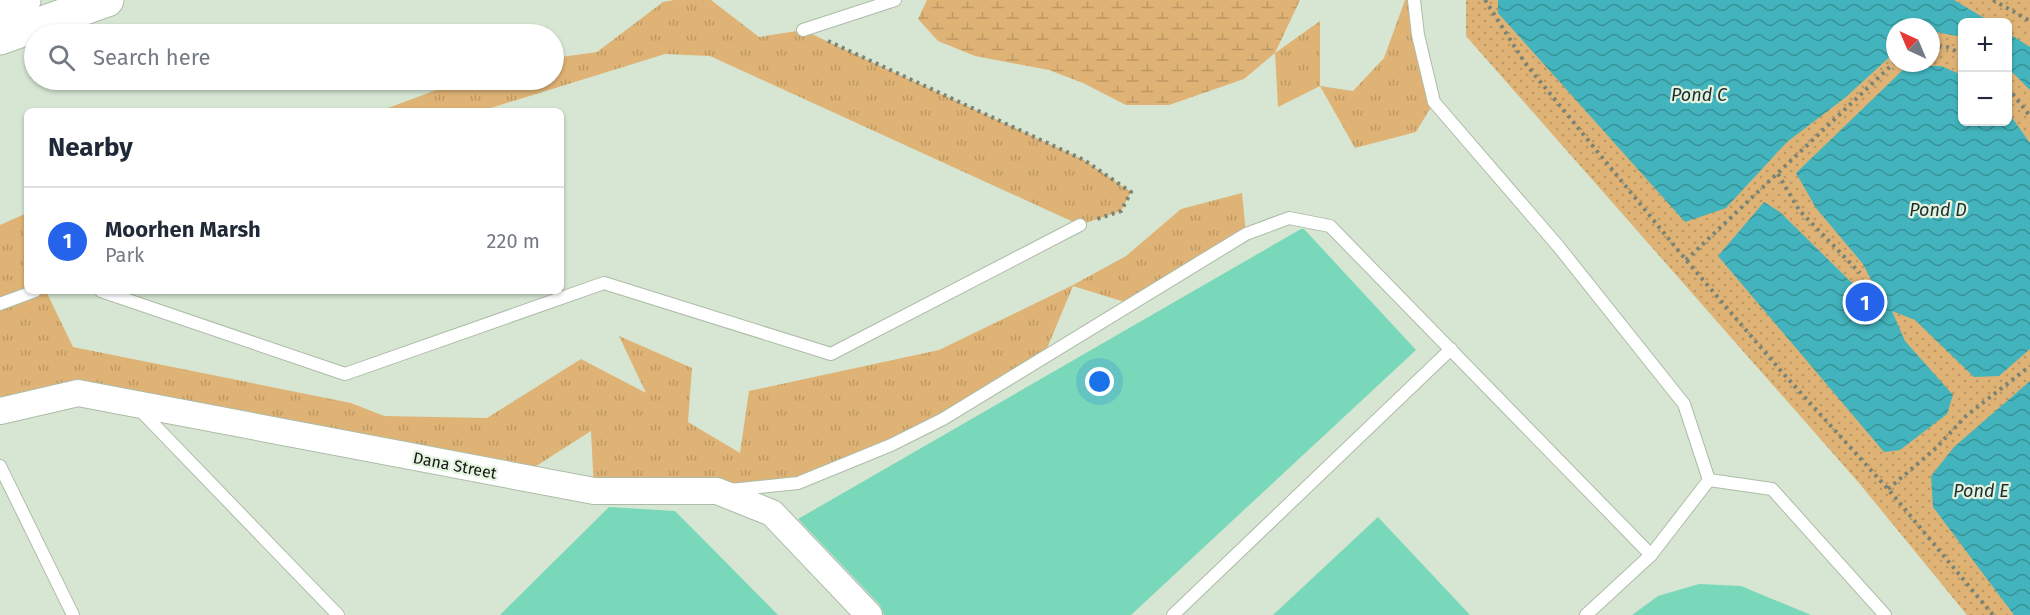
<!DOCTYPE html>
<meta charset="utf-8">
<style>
:root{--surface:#fff;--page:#f2f2f3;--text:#1f2937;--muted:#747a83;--line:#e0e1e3;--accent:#2563eb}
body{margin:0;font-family:"Fira Sans",sans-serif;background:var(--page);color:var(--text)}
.controls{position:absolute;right:18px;top:18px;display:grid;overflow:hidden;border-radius:9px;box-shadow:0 2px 4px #0004}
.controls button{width:54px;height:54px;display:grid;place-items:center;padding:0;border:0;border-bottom:2px solid var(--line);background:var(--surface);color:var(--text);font:30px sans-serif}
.compass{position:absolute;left:1886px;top:18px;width:54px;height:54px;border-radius:50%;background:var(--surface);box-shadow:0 2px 4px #0004;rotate:316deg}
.you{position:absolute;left:1100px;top:382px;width:21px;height:21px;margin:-15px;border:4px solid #fff;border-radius:50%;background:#1a73e8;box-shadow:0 0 0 9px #1a73e833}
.badge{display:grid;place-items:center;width:39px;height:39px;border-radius:50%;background:var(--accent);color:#fff;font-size:20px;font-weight:700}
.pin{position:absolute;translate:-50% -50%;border:3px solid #fff;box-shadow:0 2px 6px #0006}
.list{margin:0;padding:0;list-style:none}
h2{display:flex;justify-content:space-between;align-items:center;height:78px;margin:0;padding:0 24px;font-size:26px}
h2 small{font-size:20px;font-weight:400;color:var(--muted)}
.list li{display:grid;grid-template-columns:39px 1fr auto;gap:18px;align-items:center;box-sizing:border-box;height:108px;padding:0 24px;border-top:2px solid var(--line)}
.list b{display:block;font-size:22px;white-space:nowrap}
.list p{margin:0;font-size:20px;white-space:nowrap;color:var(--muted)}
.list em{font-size:20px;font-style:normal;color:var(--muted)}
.icon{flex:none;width:33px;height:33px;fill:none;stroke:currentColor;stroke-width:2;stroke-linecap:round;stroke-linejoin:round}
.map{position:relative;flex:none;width:2030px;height:615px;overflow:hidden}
.search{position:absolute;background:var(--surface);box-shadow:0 2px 4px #0004;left:24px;top:24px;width:540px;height:66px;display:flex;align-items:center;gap:15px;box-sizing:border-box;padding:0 21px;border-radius:33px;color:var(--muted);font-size:22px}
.panel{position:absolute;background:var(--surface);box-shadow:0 2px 4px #0004;left:24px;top:108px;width:540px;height:186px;border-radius:9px}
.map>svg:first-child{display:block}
</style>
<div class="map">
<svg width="2030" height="615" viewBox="0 0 2030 615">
<defs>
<pattern id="grass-tufts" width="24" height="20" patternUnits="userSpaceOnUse" patternTransform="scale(1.5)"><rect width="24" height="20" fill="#dfb375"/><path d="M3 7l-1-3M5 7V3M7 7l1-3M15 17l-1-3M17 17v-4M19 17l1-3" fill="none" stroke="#be9964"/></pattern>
<pattern id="wetland-marsh" width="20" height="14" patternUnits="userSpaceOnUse" patternTransform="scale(1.5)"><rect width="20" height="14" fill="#dfb375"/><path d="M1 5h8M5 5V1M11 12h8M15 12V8" fill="none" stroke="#be9964"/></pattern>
<pattern id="park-dots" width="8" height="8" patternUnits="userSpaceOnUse" patternTransform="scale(1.5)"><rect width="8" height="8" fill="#dfb375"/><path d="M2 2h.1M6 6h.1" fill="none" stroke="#be9964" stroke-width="1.8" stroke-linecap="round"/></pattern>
<pattern id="water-waves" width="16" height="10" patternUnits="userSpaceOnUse" patternTransform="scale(1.5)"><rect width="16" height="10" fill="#43b4bd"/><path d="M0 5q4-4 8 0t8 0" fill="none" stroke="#379298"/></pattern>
</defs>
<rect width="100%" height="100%" fill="#d6e6d2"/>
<g fill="url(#grass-tufts)">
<path d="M 674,0 L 711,0 L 759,37 L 803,30 L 1084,160 L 1131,192 L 1121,211 L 1080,225 L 710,56 L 665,54 L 481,111 L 380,111 L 463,80 L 554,80 L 554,58 L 597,52 L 663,2 Z"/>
<path d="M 1405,0 L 1414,0 L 1434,102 L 1416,132 L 1355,148 L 1320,86 L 1278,107 L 1275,53 L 1320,21 L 1320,86 L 1353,91 L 1384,58 Z"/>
<path d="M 1242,193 L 1246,234 L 1131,304 L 1073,286 L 1043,358 L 943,419 L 798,483 L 594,491 L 591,431 L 519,477 L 78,393 L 0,411 L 0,225 L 27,213 L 27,291 L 46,291 L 73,347 L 351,403 L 384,416 L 487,418 L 581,359 L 646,393 L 619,336 L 692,368 L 688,422 L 740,453 L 749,391 L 939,350 L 1073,285 L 1126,256 L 1181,209 Z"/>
</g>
<path fill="url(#wetland-marsh)" d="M 927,0 L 1300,0 L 1275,53 L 1244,79 L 1169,105 L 1126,105 L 1083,83 L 1049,70 L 975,56 L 938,41 L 918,19 Z"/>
<path fill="url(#park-dots)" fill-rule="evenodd" d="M 1466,0 L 2030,0 L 2030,615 L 1967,615 L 1859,483 L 1466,36 ZM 1962,22 L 2008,22 L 2008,122 L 1962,122 ZM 1895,27 L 1931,27 L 1931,63 L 1895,63 Z"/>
<g fill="url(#water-waves)">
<path d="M 1498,0 L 1954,0 L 1991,22 L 1962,22 L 1962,37 L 1931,31 L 1931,27 L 1895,27 L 1895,52 L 1846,97 L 1787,142 L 1726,208 L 1685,222 L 1498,13 Z"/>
<path d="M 2008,33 L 2030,47 L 2030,90 L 2008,68 Z"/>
<path d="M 1907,66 L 1941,66 L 1962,75 L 1962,122 L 2008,122 L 2008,112 L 2030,143 L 2030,349 L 1999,376 L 1974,377 L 1915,320 L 1892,311 L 1905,341 L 1953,395 L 1947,414 L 1900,450 L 1884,452 L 1718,256 L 1764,202 L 1780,212 L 1851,282 L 1879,295 L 1863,264 L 1816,208 L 1796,173 Z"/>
<path d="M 2030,381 L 2030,615 L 2014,615 L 1933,507 L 1931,476 L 1954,447 Z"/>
</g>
<g fill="#79d8ba">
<path d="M 1301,229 L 1304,229 L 1416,350 L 1131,615 L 884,615 L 880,605 L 798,519 Z"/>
<path d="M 609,507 L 675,511 L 778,615 L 500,615 Z"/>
<path d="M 1378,517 L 1470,615 L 1273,615 Z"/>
<path d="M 1699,584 L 1741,586 L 1811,615 L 1632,615 L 1658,596 Z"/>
</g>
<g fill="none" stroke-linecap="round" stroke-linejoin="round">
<defs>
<g id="service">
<path d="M 1414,0 L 1418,35 L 1434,102 L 1558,246 L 1684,404 L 1709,480"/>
<path d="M 803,30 L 895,0"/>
<path d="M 101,291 L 345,374 L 604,283 L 831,354 L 1080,225"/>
<path d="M 0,304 L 35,291"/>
<path d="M 139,409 L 338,615"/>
<path d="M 0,466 L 73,615"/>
<path d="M 730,490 L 798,483 L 891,445 L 943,419 L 1246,234 L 1289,218 L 1330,226 L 1651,555"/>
<path d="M 1173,615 L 1451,349"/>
<path d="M 1586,615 L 1651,555 L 1709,480 L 1772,489 L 1885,615"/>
</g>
<path id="minor" d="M 0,411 L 78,393 L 594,491 L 717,491 L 772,513 L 869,615"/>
<g id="motorway">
<path d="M 0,7 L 24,0"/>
<path d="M 0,38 L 107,0"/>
</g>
</defs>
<use href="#service" stroke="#adbca8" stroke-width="14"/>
<use href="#minor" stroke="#adbca8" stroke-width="28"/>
<use href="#motorway" stroke="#adbca8" stroke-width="35"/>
<g stroke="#798477" stroke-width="4" stroke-dasharray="3 4.5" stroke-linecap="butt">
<path d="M 1485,0 L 1525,63 L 1686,260 L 1781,371 L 1888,489 L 1993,615"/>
<path d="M 1993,0 L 2030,21"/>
<path d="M 828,41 L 1084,160 L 1131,192 L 1121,211 L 1094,220"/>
<path d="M 1931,46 L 1947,47 L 1962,54"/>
<path d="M 2008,88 L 2030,116"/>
<path d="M 1778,174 L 1799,210 L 1860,273"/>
<path d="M 1686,260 L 1895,62"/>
<path d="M 1888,489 L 1935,449 L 1966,416 L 2030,366"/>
</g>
<use href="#service" stroke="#fff" stroke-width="12"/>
<use href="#minor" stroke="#fff" stroke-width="26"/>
<use href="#motorway" stroke="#fff" stroke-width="33"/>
</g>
<g text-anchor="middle" stroke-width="4.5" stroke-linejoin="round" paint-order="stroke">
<g font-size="16" fill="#131912" stroke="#e3f3df">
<text transform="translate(455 465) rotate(11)" y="6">Dana Street</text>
</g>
<g font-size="18" font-style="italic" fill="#1b2f30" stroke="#e3f3df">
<text x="1699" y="101">Pond C</text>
<text x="1938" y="216">Pond D</text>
<text x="1981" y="497">Pond E</text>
</g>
</g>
</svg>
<div class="controls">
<button>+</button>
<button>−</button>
</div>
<svg class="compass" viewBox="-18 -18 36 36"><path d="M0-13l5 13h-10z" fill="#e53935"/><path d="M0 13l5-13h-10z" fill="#747a83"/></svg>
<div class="you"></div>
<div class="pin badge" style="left:1865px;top:302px">1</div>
<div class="search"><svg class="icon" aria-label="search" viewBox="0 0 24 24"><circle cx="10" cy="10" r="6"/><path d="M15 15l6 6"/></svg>Search here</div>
<section class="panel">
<h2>Nearby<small></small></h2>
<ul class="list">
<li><span class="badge">1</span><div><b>Moorhen Marsh</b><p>Park</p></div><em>220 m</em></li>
</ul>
</section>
</div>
